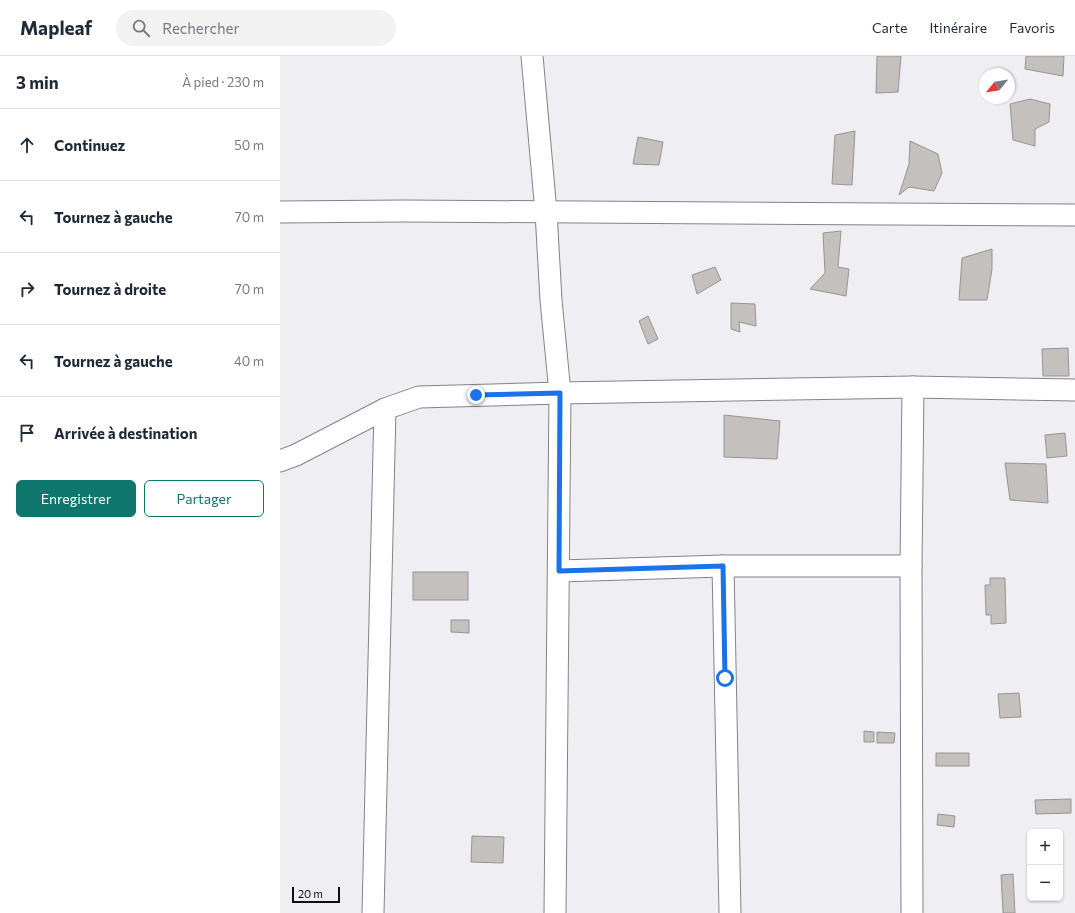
<!DOCTYPE html>
<html lang="fr">
<meta charset="utf-8">
<style>
:root{--surface:#fff;--page:#f2f2f3;--text:#1f2937;--muted:#747a83;--line:#e0e1e3;--accent:#0f766e}
body{margin:0;font-family:Commissioner,sans-serif;background:var(--page);color:var(--text)}
.controls{position:absolute;right:12px;bottom:12px;display:grid;overflow:hidden;border-radius:6px;box-shadow:0 1px 3px #0004}
.controls button{width:36px;height:36px;display:grid;place-items:center;padding:0;border:0;border-bottom:1px solid var(--line);background:var(--surface);color:var(--text);font:20px sans-serif}
.compass{position:absolute;left:699px;top:12px;width:36px;height:36px;border-radius:50%;background:var(--surface);box-shadow:0 1px 3px #0004;rotate:240deg}
.scale{position:absolute;left:12px;bottom:10px;width:48px;box-sizing:border-box;padding-left:4px;border:2px solid #0e0e0f;border-top:0;font-size:11px;line-height:14px;white-space:nowrap;color:#0e0e0f;-webkit-text-stroke:3px #efeff3;paint-order:stroke}
.stop{position:absolute;width:12px;height:12px;margin:-9px;border:3px solid #1a73e8;border-radius:50%;background:#fff}
.stop.end{background:#1a73e8;border-color:#fff;box-shadow:0 1px 4px #0008}
.list{margin:0;padding:0;list-style:none}
h2{display:flex;justify-content:space-between;align-items:center;height:52px;margin:0;padding:0 16px;font-size:17px}
h2 small{font-size:13px;font-weight:400;color:var(--muted)}
.list li{display:grid;grid-template-columns:26px 1fr auto;gap:12px;align-items:center;box-sizing:border-box;height:72px;padding:0 16px;border-top:1px solid var(--line)}
.list b{display:block;font-size:15px;white-space:nowrap}
.list em{font-size:13px;font-style:normal;color:var(--muted)}
.actions{display:flex;gap:8px;padding:12px 16px}
.actions a{flex:1;padding:9px 0;border:1px solid var(--accent);border-radius:6px;text-align:center;font-size:14px;color:var(--accent)}
.actions .main{background:var(--accent);color:#fff}
.icon{flex:none;width:22px;height:22px;fill:none;stroke:currentColor;stroke-width:2;stroke-linecap:round;stroke-linejoin:round}
.map{position:relative;flex:none;width:795px;height:857px;overflow:hidden}
header{display:flex;align-items:center;gap:24px;box-sizing:border-box;height:56px;padding:0 20px;background:var(--surface);border-bottom:1px solid var(--line)}
header strong{font-size:19px}
nav{display:flex;gap:22px;margin-inline-start:auto;font-size:14px}
.search{width:280px;height:36px;background:var(--page);display:flex;align-items:center;gap:10px;box-sizing:border-box;padding:0 14px;border-radius:22px;color:var(--muted);font-size:15px}
main{display:flex}
aside{flex:1;background:var(--surface)}
.map>svg:first-child{display:block}
</style>
<header>
<strong>Mapleaf</strong>
<div class="search"><svg class="icon" aria-label="search" viewBox="0 0 24 24"><circle cx="10" cy="10" r="6"/><path d="M15 15l6 6"/></svg>Rechercher</div>
<nav><a>Carte</a><a>Itinéraire</a><a>Favoris</a></nav>
</header>
<main>
<aside>
<h2>3 min<small>À pied · 230 m</small></h2>
<ul class="list">
<li><svg class="icon" aria-label="ahead" viewBox="0 0 24 24"><path d="M12 20V5M6 11l6-6 6 6"/></svg><div><b>Continuez</b></div><em>50 m</em></li>
<li><svg class="icon" aria-label="left" viewBox="0 0 24 24"><path d="M17 20v-9H6M10 6l-5 5 5 5"/></svg><div><b>Tournez à gauche</b></div><em>70 m</em></li>
<li><svg class="icon" aria-label="right" viewBox="0 0 24 24"><path d="M7 20v-9h11M14 6l5 5-5 5"/></svg><div><b>Tournez à droite</b></div><em>70 m</em></li>
<li><svg class="icon" aria-label="left" viewBox="0 0 24 24"><path d="M17 20v-9H6M10 6l-5 5 5 5"/></svg><div><b>Tournez à gauche</b></div><em>40 m</em></li>
<li><svg class="icon" aria-label="arrive" viewBox="0 0 24 24"><path d="M6 21V4h12l-3 4 3 4H6"/></svg><div><b>Arrivée à destination</b></div></li>
</ul>
<div class="actions"><a class="main">Enregistrer</a><a>Partager</a></div>
</aside>
<div class="map">
<svg width="795" height="857" viewBox="0 0 795 857">
<rect width="100%" height="100%" fill="#efeff3"/>
<g fill="#c4c0be" stroke="#979392">
<path d="M 597,0 L 621,0 L 618,36 L 596,37 Z"/>
<path d="M 746,0 L 784,0 L 783,20 L 745,13 Z"/>
<path d="M 750,43 L 770,48 L 769,66 L 755,73 L 755,90 L 733,84 L 730,48 Z"/>
<path d="M 575,75 L 572,129 L 552,128 L 555,79 Z"/>
<path d="M 358,81 L 383,86 L 379,109 L 353,108 Z"/>
<path d="M 630,85 L 658,98 L 662,117 L 654,135 L 629,131 L 619,139 L 629,108 Z"/>
<path d="M 561,175 L 558,211 L 569,213 L 566,240 L 530,233 L 545,217 L 543,177 Z"/>
<path d="M 712,193 L 712,213 L 707,244 L 679,244 L 682,202 Z"/>
<path d="M 435,211 L 441,224 L 417,238 L 412,219 Z"/>
<path d="M 451,247 L 475,248 L 476,270 L 459,266 L 460,276 L 451,273 Z"/>
<path d="M 368,260 L 378,283 L 368,288 L 359,265 Z"/>
<path d="M 788,292 L 789,320 L 763,320 L 762,293 Z"/>
<path d="M 444,359 L 500,365 L 497,403 L 444,401 Z"/>
<path d="M 785,377 L 787,400 L 767,402 L 765,379 Z"/>
<path d="M 725,407 L 766,408 L 768,447 L 730,444 Z"/>
<rect x="133" y="516" width="55" height="28"/>
<path d="M 710,522 L 725,522 L 726,567 L 711,568 L 711,559 L 706,559 L 705,529 L 710,529 Z"/>
<path d="M 171,564 L 189,564 L 189,577 L 171,576 Z"/>
<path d="M 739,637 L 741,661 L 720,662 L 718,638 Z"/>
<path d="M 584,675 L 594,676 L 594,686 L 584,686 Z"/>
<path d="M 597,676 L 615,677 L 614,687 L 597,687 Z"/>
<rect x="656" y="697" width="33" height="13"/>
<path d="M 791,743 L 791,757 L 756,758 L 755,744 Z"/>
<path d="M 658,758 L 675,760 L 674,771 L 657,769 Z"/>
<path d="M 192,780 L 224,781 L 223,807 L 191,806 Z"/>
<path d="M 733,818 L 735,857 L 723,857 L 721,819 Z"/>
</g>
<g fill="none" stroke-linecap="round" stroke-linejoin="round">
<defs>
<g id="minor">
<path d="M 252,0 L 266,156 L 271,244 L 280,337 L 275,857"/>
<path d="M 0,156 L 124,155 L 795,159"/>
<path d="M 0,405 L 16,399 L 105,353 L 139,341 L 280,337 L 633,331 L 795,334"/>
<path d="M 443,510 L 450,857"/>
<path d="M 279,515 L 443,510 L 631,510"/>
<path d="M 93,857 L 105,353"/>
<path d="M 632,857 L 631,510 L 633,331"/>
</g>
</defs>
<use href="#minor" stroke="#838387" stroke-width="23"/>
<use href="#minor" stroke="#fff" stroke-width="21"/>
</g>
<g fill="none" stroke-linecap="round" stroke-linejoin="round">
<path stroke="#1a73e8" stroke-width="5" d="M 196,339 L 280,337 L 279,515 L 443,510 L 445,622"/>
</g>
</svg>
<div class="controls">
<button>+</button>
<button>−</button>
</div>
<svg class="compass" viewBox="-18 -18 36 36"><path d="M0-13l5 13h-10z" fill="#e53935"/><path d="M0 13l5-13h-10z" fill="#747a83"/></svg>
<div class="scale">20 m</div>
<div class="stop" style="left:445px;top:622px"></div>
<div class="stop end" style="left:196px;top:339px"></div>
</div>
</main>
